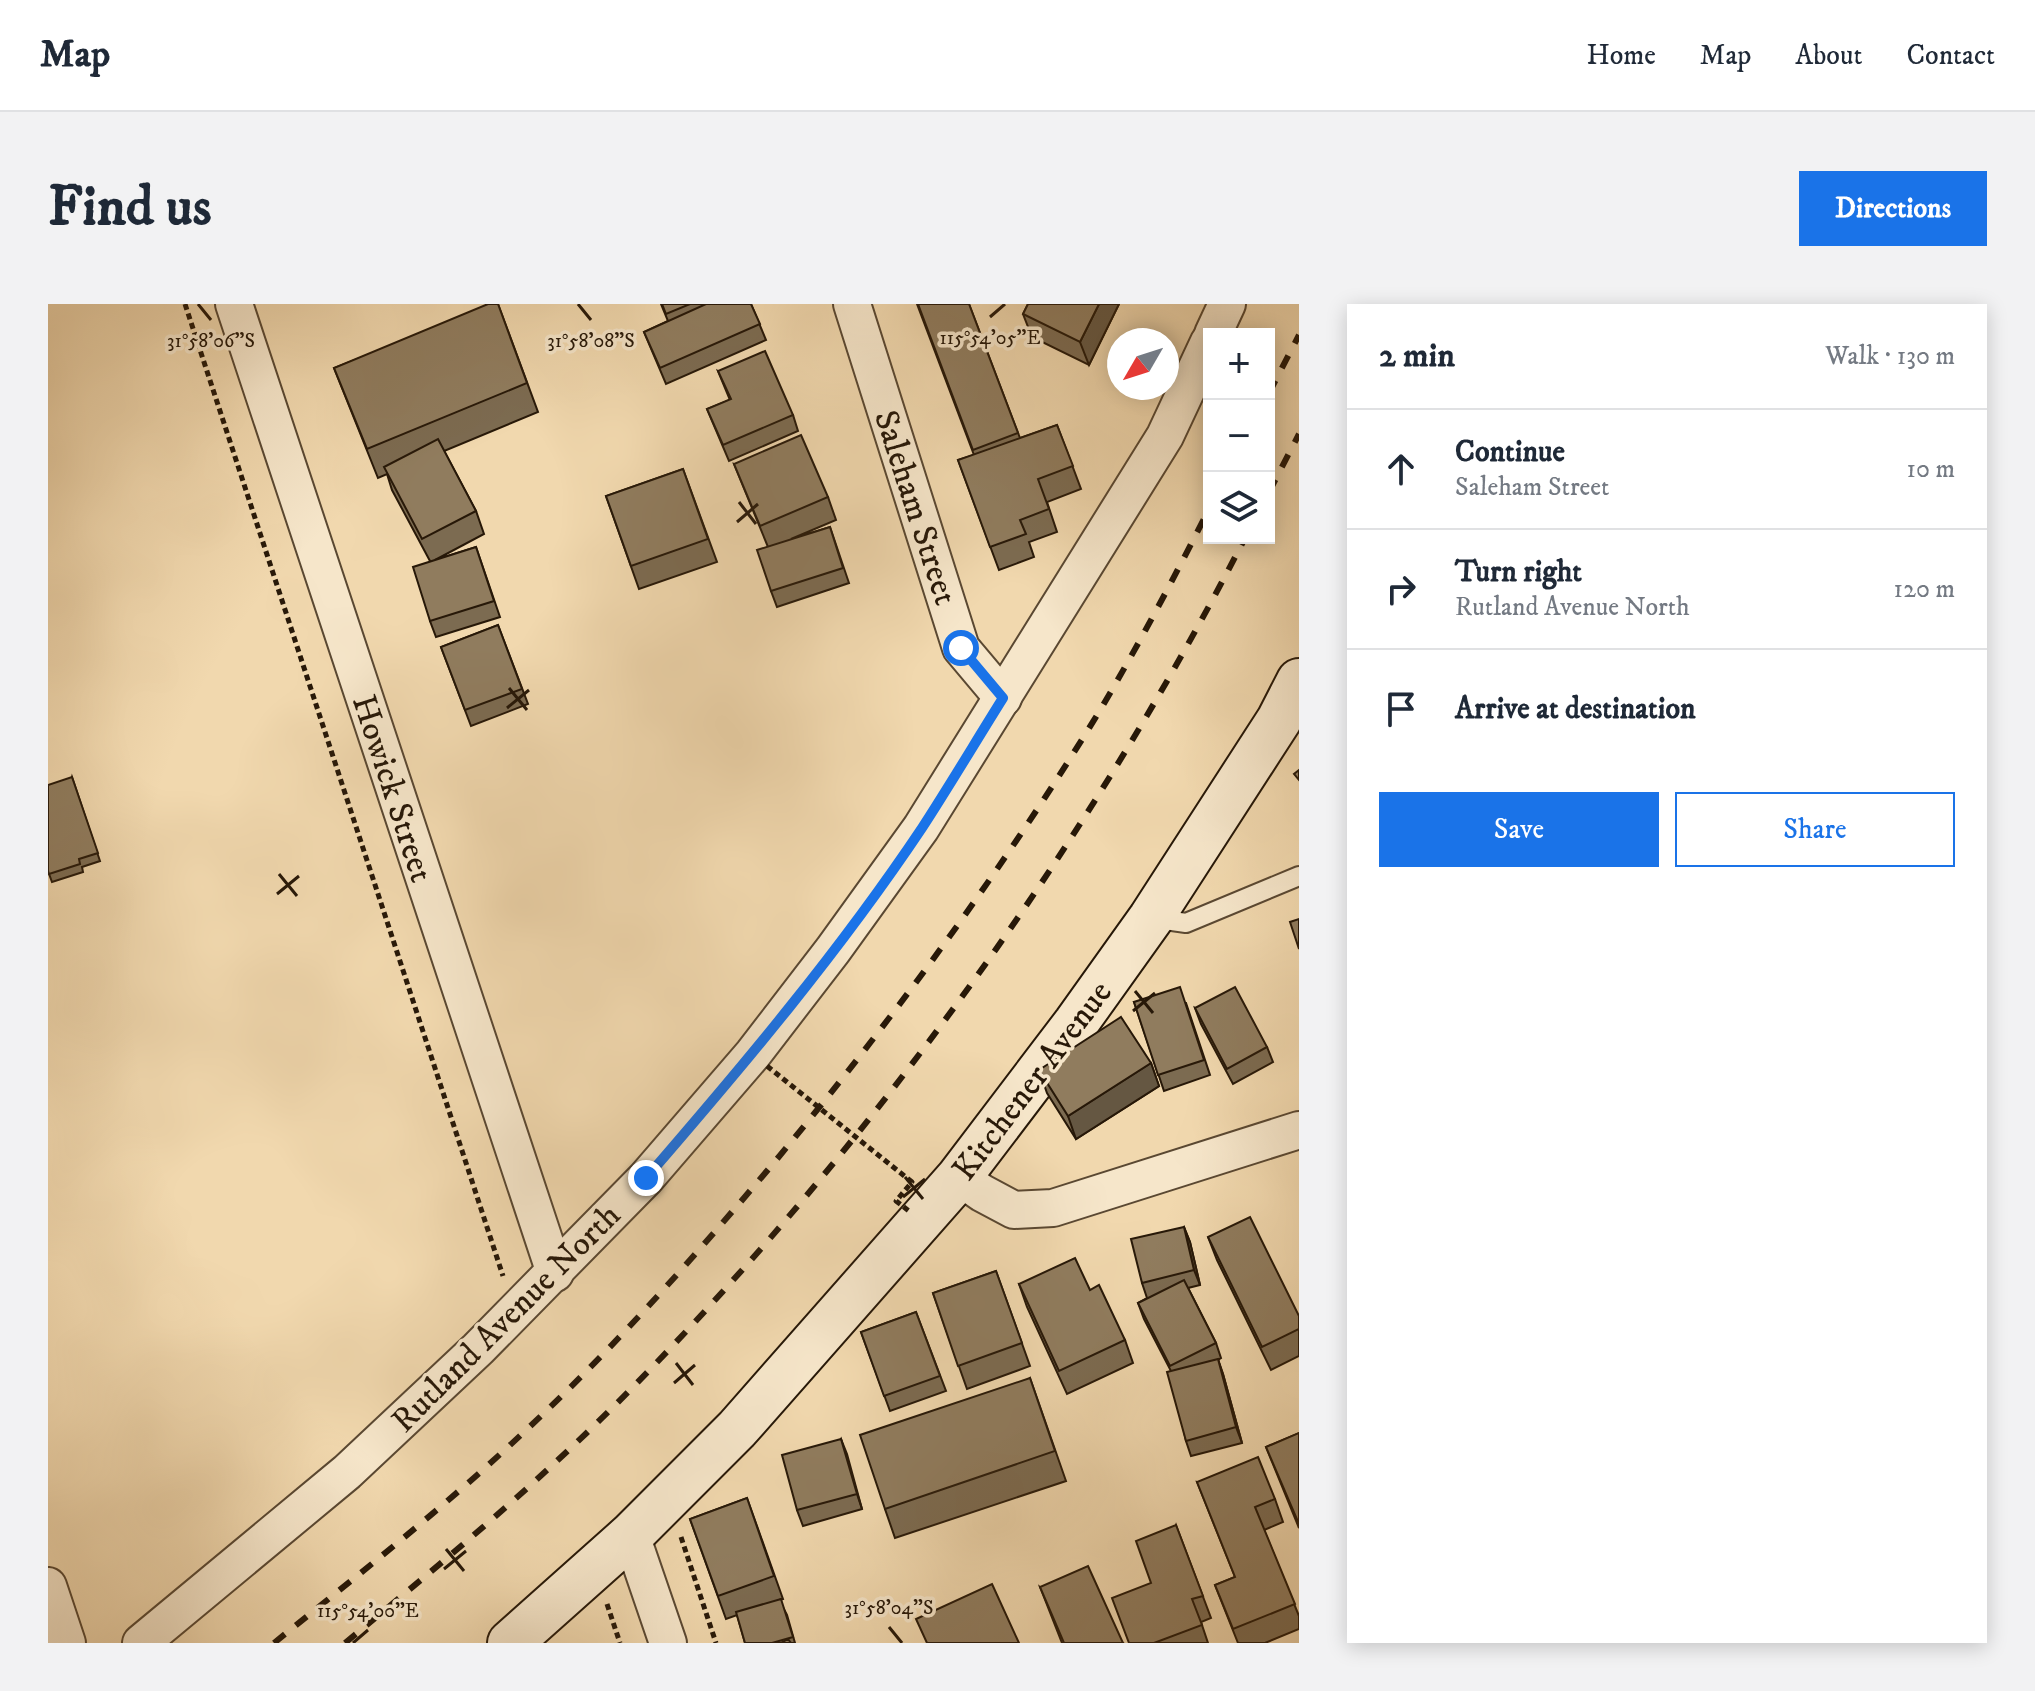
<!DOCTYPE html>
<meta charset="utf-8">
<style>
:root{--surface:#fff;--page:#f2f2f3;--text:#1f2937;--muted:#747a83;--line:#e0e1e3;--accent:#1a73e8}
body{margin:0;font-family:"IM FELL DW Pica",serif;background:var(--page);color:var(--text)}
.controls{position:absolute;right:24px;top:24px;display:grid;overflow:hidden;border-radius:0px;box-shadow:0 4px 20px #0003}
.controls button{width:72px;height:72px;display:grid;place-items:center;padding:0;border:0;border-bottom:2px solid var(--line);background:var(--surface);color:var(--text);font:40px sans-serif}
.compass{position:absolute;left:1059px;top:24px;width:72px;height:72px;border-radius:50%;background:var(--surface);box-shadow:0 4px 20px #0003;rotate:231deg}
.stop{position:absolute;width:24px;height:24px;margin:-18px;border:6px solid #1a73e8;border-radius:50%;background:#fff}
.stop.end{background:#1a73e8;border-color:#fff;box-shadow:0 2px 8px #0008}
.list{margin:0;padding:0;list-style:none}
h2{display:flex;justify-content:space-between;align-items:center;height:104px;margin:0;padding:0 32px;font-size:34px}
h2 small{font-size:26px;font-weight:400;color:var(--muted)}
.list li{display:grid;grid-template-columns:52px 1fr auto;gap:24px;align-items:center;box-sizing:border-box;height:120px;padding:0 32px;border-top:2px solid var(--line)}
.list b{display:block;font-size:30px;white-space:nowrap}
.list p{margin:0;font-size:26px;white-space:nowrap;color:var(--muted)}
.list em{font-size:26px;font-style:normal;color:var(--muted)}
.actions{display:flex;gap:16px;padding:24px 32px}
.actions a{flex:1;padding:18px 0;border:2px solid var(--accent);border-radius:0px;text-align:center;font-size:28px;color:var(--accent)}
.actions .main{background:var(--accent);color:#fff}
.icon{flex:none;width:44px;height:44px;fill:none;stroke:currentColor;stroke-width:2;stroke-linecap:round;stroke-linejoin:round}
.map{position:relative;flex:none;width:1251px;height:1339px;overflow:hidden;border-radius:0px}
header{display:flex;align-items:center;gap:48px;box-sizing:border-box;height:112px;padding:0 40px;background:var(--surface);border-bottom:2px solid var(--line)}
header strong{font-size:38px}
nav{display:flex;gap:44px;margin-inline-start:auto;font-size:28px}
.intro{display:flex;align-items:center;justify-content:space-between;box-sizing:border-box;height:192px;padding:0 48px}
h1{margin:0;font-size:56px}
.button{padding:20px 36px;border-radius:0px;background:var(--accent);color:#fff;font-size:28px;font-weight:700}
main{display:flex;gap:48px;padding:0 48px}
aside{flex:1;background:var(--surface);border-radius:0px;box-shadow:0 4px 20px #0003}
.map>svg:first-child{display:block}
</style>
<header>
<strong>Map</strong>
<nav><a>Home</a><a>Map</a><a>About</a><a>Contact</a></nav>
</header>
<div class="intro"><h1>Find us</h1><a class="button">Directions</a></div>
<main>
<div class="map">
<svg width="1251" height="1339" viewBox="0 0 1251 1339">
<rect width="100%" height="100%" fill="#f1d8ae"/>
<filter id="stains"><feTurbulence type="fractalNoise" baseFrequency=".0025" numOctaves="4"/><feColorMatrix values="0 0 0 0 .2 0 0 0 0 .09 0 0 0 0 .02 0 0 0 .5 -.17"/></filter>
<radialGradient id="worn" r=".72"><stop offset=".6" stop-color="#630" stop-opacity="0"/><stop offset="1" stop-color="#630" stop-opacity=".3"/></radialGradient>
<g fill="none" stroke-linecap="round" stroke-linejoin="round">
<defs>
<path id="lane" d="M 1103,614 L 1138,619 L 1251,572"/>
<g id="street">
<path d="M 186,0 L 507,969"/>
<path d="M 804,0 L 913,344 L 955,394"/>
<path d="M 1165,30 L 1179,0"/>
<path d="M 911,873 L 934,889 L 966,906 L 1005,904 L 1251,826"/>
<path d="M 583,1231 L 620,1339"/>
<path d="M 0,1282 L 19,1339"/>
<path d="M 93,1339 L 299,1168 L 430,1045 L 598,874 L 705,750 L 785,646 L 873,524 L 1117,132 L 1161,38"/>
</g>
<path id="secondary" d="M 462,1339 L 583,1231 L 689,1125 L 911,873 L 1028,719 L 1103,614 L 1231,416 L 1251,377"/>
</defs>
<use href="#lane" stroke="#5a4832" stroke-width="22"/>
<use href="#street" stroke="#5a4832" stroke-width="40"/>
<use href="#secondary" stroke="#271808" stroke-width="48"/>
<g stroke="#271808" stroke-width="5" stroke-dasharray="6 4" stroke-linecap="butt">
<path d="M 137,0 L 455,972"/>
<path d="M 633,1233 L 668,1339"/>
<path d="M 559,1300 L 572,1339"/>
</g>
<use href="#lane" stroke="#f6e6ca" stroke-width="18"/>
<use href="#street" stroke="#f6e6ca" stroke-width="36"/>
<use href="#secondary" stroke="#f6e6ca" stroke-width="44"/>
<g stroke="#271808" stroke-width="6" stroke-dasharray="14 14" stroke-linecap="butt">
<path d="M 1221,89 L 1251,31"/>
<path d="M 1221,188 L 1251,130"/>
<path d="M 226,1339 C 311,1270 397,1203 476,1128 C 567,1043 649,950 729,855 C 846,714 955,565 1051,408 C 1090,342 1126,274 1161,205"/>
<path d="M 297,1339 C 395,1258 493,1177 583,1085 C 826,837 1038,543 1197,234"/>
</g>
<path stroke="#271808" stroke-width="5" stroke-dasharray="6 4" stroke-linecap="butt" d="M 719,762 L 864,878 L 848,897 L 861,907"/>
</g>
<g fill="#7c6b51" stroke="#271808" stroke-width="2">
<path d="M 450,0 L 490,108 L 396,147 L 428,207 L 436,230 L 387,256 L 428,243 L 452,313 L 388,333 L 382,317 L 382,257 L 344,186 L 339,170 L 330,174 L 286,64 Z"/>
<path d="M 613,0 L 703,0 L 718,36 L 618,80 L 596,28 L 620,17 Z"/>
<path d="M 869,0 L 921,0 L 972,134 L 1009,121 L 1033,185 L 999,198 L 1009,228 L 981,238 L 986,253 L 951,266 L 910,156 L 926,151 Z"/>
<path d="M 980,0 L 1071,0 L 1041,61 L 984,33 L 975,10 Z"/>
<path d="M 670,67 L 745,111 L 750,127 L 681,157 L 659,105 L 682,96 Z"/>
<path d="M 686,160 L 780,193 L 788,216 L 743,235 L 782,223 L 801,279 L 729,303 L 723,287 L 720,243 Z"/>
<path d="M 635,165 L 669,258 L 591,285 L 558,192 Z"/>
<path d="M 450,321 L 480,400 L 423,422 L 393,343 Z"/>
<path d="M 24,473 L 52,557 L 34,563 L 35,568 L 4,578 L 0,567 Z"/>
<path d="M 1086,698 L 1138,699 L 1162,771 L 1116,787 Z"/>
<path d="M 1147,704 L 1219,743 L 1225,758 L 1185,780 L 1153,720 Z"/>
<path d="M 1103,759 L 1111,782 L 1028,835 L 999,789 L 991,766 Z"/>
<path d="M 1136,923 L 1142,938 L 1152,981 L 1140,984 L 1168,1039 L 1173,1054 L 1170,1056 L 1175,1070 L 1194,1139 L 1143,1152 L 1138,1137 L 1123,1067 L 1096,1015 L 1090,999 L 1099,994 L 1094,979 Z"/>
<path d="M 1160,933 L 1251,1012 L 1251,1052 L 1223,1066 L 1169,956 Z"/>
<path d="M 948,967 L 982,1062 L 919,1085 L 885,989 Z"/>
<path d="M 971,980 L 1042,986 L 1077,1036 L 1085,1059 L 1019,1090 L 979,1003 Z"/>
<path d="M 868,1008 L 898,1087 L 842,1107 L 813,1028 Z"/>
<path d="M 982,1074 L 1018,1177 L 847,1234 L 837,1205 Z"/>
<path d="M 1251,1129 L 1251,1224 L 1218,1143 Z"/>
<path d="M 793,1135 L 814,1205 L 755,1222 L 749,1206 Z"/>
<path d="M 1149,1178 L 1227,1195 L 1235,1218 L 1216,1226 L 1251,1312 L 1251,1325 L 1217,1339 L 1190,1339 L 1167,1281 L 1187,1273 Z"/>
<path d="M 699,1194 L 735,1295 L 731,1296 L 739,1311 L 747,1339 L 697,1339 L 689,1311 L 678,1315 L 642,1215 Z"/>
<path d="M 1128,1221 L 1163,1314 L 1153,1318 L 1160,1339 L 1081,1339 L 1103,1279 Z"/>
<path d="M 992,1283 L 1075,1339 L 1014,1339 Z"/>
</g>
<g fill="#655742" stroke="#271808" stroke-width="2">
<path d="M 1051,0 L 1071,0 L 1041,61 L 1032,38 Z"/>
<path d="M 1103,759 L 1111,782 L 1028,835 L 1020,812 Z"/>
<path d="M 1136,923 L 1142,938 L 1152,981 L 1146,966 Z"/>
<path d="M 1170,1055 L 1175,1070 L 1194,1139 L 1188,1123 Z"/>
<path d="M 793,1135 L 799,1150 L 814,1205 L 809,1190 Z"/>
</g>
<g fill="#907c5e" stroke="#271808" stroke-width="2">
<path d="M 440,0 L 450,0 L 479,79 L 319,145 L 286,64 Z"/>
<path d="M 614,0 L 642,0 L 618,10 Z"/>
<path d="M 658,0 L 703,0 L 712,20 L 612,64 L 596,28 Z"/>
<path d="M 870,0 L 921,0 L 970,129 L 925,146 Z"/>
<path d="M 980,0 L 1051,0 L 1032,38 L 975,10 Z"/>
<path d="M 717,47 L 745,111 L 675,141 L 659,105 L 683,95 L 670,67 Z"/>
<path d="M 1009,121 L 1025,162 L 990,175 L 1001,205 L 972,216 L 978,230 L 942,243 L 910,156 Z"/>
<path d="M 753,131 L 780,193 L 712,222 L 686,160 Z"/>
<path d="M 390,135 L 428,207 L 374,235 L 336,163 Z"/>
<path d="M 635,165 L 660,235 L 583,262 L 558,192 Z"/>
<path d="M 782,223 L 795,264 L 723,287 L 709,246 Z"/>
<path d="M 428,243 L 446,297 L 382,317 L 365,263 Z"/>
<path d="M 450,321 L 474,385 L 417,406 L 393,343 Z"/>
<path d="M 1251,466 L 1251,476 L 1246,470 Z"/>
<path d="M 24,473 L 50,549 L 31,555 L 32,560 L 1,570 L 0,567 L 0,481 Z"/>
<path d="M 1251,615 L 1251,645 L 1242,618 Z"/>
<path d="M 1132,683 L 1156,756 L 1110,771 L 1086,698 Z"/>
<path d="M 1187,683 L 1219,743 L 1179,765 L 1147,704 Z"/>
<path d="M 1073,713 L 1103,759 L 1020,812 L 991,766 Z"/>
<path d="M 1202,913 L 1251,1012 L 1251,1025 L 1214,1043 L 1160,933 Z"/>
<path d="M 1136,923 L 1146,966 L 1094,979 L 1083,935 Z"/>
<path d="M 1027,954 L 1042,986 L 1051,981 L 1077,1036 L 1011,1067 L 971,980 Z"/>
<path d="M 948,967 L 974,1039 L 910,1062 L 885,989 Z"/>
<path d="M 1136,976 L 1168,1039 L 1122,1062 L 1090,999 Z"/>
<path d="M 868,1008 L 892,1072 L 836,1092 L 813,1028 Z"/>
<path d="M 1170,1055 L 1188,1123 L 1138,1137 L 1119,1068 Z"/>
<path d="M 982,1074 L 1007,1147 L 837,1205 L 812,1131 Z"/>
<path d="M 1251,1129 L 1251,1220 L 1218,1143 Z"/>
<path d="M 793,1135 L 809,1190 L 749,1206 L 734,1151 Z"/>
<path d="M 1210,1153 L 1227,1195 L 1207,1203 L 1247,1300 L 1185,1325 L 1167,1281 L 1187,1273 L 1149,1178 Z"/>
<path d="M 699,1194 L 726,1272 L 670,1292 L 642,1215 Z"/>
<path d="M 1128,1221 L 1155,1292 L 1144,1295 L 1154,1321 L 1106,1339 L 1081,1339 L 1064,1294 L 1103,1279 L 1088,1237 Z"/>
<path d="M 1040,1262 L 1075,1339 L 1016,1339 L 992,1283 Z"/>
<path d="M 944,1280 L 971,1339 L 879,1339 L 868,1315 Z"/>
<path d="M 733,1295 L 745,1333 L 724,1339 L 697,1339 L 688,1308 Z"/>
<path d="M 740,1335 L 743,1339 L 733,1339 Z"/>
</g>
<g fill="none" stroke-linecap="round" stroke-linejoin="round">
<path stroke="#1a73e8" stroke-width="10" d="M 598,874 C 695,762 791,648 874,524 C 902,481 928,437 955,394 L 913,344"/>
</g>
<path fill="none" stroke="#271808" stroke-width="3" d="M 150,0 L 163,16M 530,0 L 543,16M 942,13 L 957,0M 691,198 L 708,220M 689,218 L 710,200M 461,384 L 479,406M 459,404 L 481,386M 231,570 L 249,592M 229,590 L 251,572M 1087,687 L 1105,709M 1085,707 L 1107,689M 857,873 L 875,895M 855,893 L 877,875M 628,1059 L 645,1081M 626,1079 L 647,1061M 398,1245 L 416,1267M 396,1265 L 418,1247M 841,1323 L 854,1339M 305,1339 L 320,1326"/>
<g text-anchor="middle" stroke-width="7" stroke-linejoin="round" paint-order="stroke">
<g font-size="34" fill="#271808" stroke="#f6e6ca">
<text transform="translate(869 203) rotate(72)" y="12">Saleham Street</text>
<text transform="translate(346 484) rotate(72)" y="12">Howick Street</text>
<text transform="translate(983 776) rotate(-53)" y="12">Kitchener Avenue</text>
<text transform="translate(457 1013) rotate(-45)" y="12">Rutland Avenue North</text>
</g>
</g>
<g font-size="20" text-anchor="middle" fill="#271808" stroke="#f6e6ca" stroke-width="7" stroke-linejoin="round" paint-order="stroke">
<text x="942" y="40">115°54'05"E</text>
<text x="163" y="43">31°58'06"S</text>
<text x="543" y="43">31°58'08"S</text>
<text x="841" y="1310">31°58'04"S</text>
<text x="320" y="1313">115°54'00"E</text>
</g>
<rect width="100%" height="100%" filter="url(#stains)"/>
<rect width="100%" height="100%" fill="url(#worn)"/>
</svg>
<div class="controls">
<button>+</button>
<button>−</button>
<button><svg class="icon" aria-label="layers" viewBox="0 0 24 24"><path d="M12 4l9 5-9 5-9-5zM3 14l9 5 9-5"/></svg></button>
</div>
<svg class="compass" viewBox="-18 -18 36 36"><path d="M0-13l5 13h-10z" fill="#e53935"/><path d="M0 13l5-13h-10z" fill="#747a83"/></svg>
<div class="stop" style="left:913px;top:344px"></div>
<div class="stop end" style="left:598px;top:874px"></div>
</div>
<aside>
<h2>2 min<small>Walk · 130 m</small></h2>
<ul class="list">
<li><svg class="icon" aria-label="ahead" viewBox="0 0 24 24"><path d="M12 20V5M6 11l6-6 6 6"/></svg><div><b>Continue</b><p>Saleham Street</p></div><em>10 m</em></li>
<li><svg class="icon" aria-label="right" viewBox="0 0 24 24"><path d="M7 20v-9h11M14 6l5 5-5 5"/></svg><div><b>Turn right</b><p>Rutland Avenue North</p></div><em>120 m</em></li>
<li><svg class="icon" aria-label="arrive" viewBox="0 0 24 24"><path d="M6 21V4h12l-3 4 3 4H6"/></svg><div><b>Arrive at destination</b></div></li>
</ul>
<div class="actions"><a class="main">Save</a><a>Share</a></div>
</aside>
</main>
